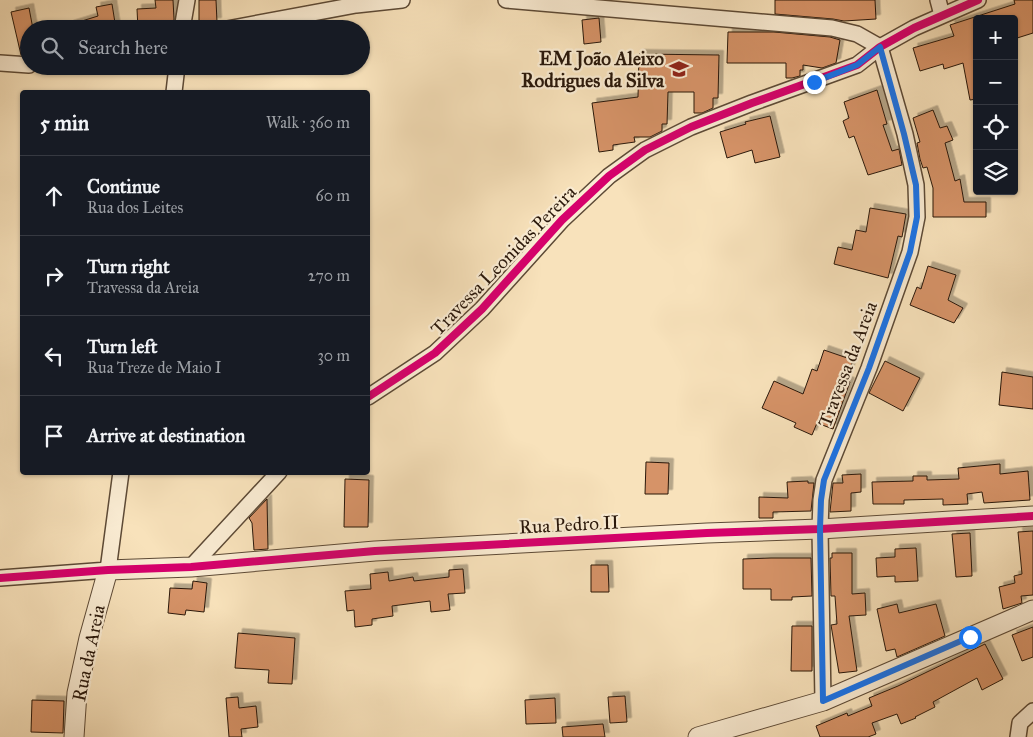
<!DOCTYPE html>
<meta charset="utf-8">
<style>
:root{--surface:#171b24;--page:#242831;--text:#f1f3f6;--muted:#9ea1a6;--line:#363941}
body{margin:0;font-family:"IM FELL Great Primer",serif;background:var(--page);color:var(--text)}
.controls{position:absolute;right:15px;top:15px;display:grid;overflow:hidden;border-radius:5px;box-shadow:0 1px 4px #0004}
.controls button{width:45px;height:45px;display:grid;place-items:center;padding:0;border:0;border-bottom:1px solid var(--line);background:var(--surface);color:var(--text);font:25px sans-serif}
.stop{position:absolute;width:15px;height:15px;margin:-11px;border:4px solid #1a73e8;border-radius:50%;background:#fff}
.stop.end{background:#1a73e8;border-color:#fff;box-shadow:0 1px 5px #0008}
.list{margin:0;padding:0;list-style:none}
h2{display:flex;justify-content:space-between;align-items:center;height:65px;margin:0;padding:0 20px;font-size:21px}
h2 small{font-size:16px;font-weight:400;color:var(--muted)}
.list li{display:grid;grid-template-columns:32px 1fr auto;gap:15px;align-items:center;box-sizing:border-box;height:80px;padding:0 20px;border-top:1px solid var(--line)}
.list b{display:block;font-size:19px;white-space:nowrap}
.list p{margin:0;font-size:16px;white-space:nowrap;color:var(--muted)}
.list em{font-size:16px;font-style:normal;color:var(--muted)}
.icon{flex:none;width:28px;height:28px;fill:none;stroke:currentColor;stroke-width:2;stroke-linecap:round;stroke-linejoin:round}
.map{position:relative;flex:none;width:1033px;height:737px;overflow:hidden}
.search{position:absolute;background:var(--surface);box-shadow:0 1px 4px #0004;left:20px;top:20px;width:350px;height:55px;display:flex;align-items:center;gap:12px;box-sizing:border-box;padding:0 18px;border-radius:28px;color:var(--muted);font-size:19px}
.panel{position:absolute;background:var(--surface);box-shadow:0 1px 4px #0004;left:20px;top:90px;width:350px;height:385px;border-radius:5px}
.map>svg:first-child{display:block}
</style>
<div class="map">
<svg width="1033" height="737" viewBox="0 0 1033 737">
<defs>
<filter id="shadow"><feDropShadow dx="4.5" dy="-4.5" stdDeviation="0" flood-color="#0004"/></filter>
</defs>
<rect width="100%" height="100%" fill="#f8e2bb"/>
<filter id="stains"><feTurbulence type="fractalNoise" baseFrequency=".004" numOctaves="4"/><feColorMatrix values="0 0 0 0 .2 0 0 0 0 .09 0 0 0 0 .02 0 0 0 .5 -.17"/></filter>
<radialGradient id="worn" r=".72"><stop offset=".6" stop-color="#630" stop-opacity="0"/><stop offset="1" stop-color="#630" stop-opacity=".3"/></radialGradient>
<g fill="#d69367" stroke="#29170a" filter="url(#shadow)">
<path d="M 155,0 L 173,0 L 174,19 L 173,29 L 138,29 L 137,9 L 156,8 Z"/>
<path d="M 199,0 L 216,0 L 217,22 L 199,23 Z"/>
<path d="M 775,0 L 875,0 L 876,19 L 844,21 L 833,19 L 775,14 Z"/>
<path d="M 1014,0 L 1033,0 L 1033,33 L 1014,39 L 1014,19 L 977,19 L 977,99 L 970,100 L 963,63 L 944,69 L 943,64 L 920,71 L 913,48 L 954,36 L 950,25 L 1015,4 Z"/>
<path d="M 112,4 L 116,29 L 69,29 L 69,25 L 98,16 L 96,7 Z"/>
<path d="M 29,8 L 33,29 L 29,29 L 29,56 L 21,55 L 11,12 Z"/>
<path d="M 599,18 L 601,42 L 584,44 L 582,20 Z"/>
<path d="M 728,32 L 774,32 L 830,37 L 840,40 L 836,63 L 822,68 L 803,65 L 803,70 L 800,70 L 800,76 L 792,78 L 786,78 L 786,63 L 727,63 Z"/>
<path d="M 639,54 L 719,55 L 718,98 L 713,98 L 713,108 L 702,113 L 694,113 L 694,92 L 668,92 L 667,124 L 662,124 L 662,131 L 650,137 L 634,137 L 635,142 L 613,145 L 613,150 L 599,152 L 592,103 L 638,97 Z"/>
<path d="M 877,90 L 887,124 L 883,125 L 892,151 L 899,149 L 902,165 L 868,175 L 854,136 L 849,138 L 843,121 L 849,118 L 844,102 Z"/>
<path d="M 933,110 L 940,128 L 947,126 L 953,140 L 945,143 L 955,181 L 960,179 L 964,202 L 986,202 L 986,217 L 933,217 L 933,188 L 927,167 L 923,168 L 920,159 L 917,143 L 920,142 L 913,118 Z"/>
<path d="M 770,116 L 780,157 L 755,163 L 752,150 L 727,158 L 720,132 L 746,124 L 745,122 Z"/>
<path d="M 870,208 L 906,214 L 902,237 L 898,236 L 888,278 L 834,264 L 838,247 L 852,250 L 856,230 L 866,232 Z"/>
<path d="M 928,266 L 956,275 L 948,300 L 963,308 L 954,323 L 910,305 L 917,287 L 921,289 Z"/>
<path d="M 824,350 L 853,360 L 846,381 L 850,382 L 833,429 L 817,423 L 812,435 L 794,427 L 796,423 L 762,408 L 774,381 L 803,394 L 812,369 L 817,371 Z"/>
<path d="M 885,361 L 920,378 L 903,411 L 869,393 Z"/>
<path d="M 1002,372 L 1033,377 L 1033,409 L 999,405 Z"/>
<path d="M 646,462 L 669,463 L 668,494 L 645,494 Z"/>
<path d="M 1000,464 L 1000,474 L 1028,471 L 1030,500 L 984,503 L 982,492 L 967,494 L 968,504 L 943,505 L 943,499 L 904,500 L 904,504 L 873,504 L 872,482 L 913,481 L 913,476 L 927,476 L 927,480 L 959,479 L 958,468 Z"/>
<path d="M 861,474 L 861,492 L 851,493 L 851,511 L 830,512 L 833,483 L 843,483 L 842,475 Z"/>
<path d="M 345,479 L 369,480 L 368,527 L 344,527 Z"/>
<path d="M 808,481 L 808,483 L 814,483 L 811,511 L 773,512 L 773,518 L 759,518 L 759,497 L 788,498 L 787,482 Z"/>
<path d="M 267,499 L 268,549 L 254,550 L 252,523 L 249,518 Z"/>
<path d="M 1033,531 L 1033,595 L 1021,596 L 1022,603 L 1003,609 L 999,587 L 1015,583 L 1014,576 L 1022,574 L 1018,532 Z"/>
<path d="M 970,533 L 972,576 L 956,577 L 952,534 Z"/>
<path d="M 916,548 L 918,581 L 895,582 L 895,576 L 877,577 L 876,558 L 895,557 L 895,549 Z"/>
<path d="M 832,553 L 852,553 L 852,594 L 865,593 L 866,615 L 849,616 L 857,671 L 839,673 L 831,625 L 837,624 L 835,596 L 831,596 L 830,558 L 832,558 Z"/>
<path d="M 771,558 L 811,558 L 812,596 L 792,597 L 792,600 L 771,600 L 771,589 L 743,589 L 743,559 Z"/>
<path d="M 591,565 L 608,565 L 609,592 L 591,592 Z"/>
<path d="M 463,569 L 465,593 L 448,594 L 450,610 L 431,612 L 430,601 L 392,606 L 393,616 L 372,619 L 372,625 L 355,627 L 354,610 L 347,611 L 345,591 L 371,589 L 370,574 L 388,572 L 389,581 L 413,577 L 414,581 L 449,577 L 449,570 Z"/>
<path d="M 193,581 L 207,583 L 204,612 L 186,610 L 185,615 L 168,613 L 170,588 L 192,589 Z"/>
<path d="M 897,604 L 899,613 L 936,604 L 945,636 L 897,657 L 895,649 L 886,651 L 877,609 Z"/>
<path d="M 792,626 L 812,626 L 812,671 L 791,671 Z"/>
<path d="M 1033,627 L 1033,657 L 1022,661 L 1012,635 Z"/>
<path d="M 238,633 L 295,638 L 292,684 L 268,683 L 269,670 L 235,668 Z"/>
<path d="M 985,644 L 1003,679 L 982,690 L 977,678 L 933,702 L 935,707 L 915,717 L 916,718 L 901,724 L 897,714 L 872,723 L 876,734 L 868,737 L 820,737 L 816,726 L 847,713 L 848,716 L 872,706 L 869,698 L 898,686 Z"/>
<path d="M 625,696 L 627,722 L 610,723 L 608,697 Z"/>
<path d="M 238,697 L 239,708 L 256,706 L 258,727 L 241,729 L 242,737 L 229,737 L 226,698 Z"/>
<path d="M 555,698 L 556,723 L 526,724 L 525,700 Z"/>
<path d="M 32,700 L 64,701 L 63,733 L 31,732 Z"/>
<path d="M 603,724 L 605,737 L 563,737 L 562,727 Z"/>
</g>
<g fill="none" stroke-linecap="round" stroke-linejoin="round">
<defs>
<g id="minor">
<path d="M 506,0 L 832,28 L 857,34 L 880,47"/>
<path d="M 938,0 L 942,15"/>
<path d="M 182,29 L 187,0"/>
<path d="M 227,29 L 356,5 L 402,0"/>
<path d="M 0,63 L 29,65"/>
<path d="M 174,92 L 177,66"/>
<path d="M 368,397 L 435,353 L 482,309 L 562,220 L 609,176 L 645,150 L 691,127 L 752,103 L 857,65 L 880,47 L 914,28 L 978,0"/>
<path d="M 191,567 L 279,472"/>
<path d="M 0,578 L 108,570 L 121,472"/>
<path d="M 823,701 L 820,529 L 821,500 L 824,480 L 869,368 L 910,252 L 917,217 L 916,185 L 905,134 L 880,47"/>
<path d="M 1018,737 L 1020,723 L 1033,711"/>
</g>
<g id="tertiary">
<path d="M 74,737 L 77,693 L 89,638 L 108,570 L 191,567 L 375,551 L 707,533 L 820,529 L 1033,516"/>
<path d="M 698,737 L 823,701 L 1033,610"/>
</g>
</defs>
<use href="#minor" stroke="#5d4a36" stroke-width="18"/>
<use href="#tertiary" stroke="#5d4a36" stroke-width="21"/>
<use href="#minor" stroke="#faecd3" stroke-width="15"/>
<use href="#tertiary" stroke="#faecd3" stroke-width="19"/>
<defs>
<g id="cycleway">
<path d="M 368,397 L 435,353 L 482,309 L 562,220 L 609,176 L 645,150 L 691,127 L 752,103 L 857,65 L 880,47 L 914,28 L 978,0"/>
<path d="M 0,578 L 108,570 L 191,567 L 375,551 L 707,533 L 820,529 L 1033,516"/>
</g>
</defs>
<use href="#cycleway" stroke="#faecd3" stroke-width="11"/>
<use href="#cycleway" stroke="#d6006c" stroke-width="8"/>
</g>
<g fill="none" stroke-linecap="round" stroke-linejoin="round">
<path stroke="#1a73e8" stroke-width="6" d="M 814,82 L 857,65 L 880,47 L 904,134 L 916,185 L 917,217 L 910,252 L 869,368 L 824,480 L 821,500 L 820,529 L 823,701 L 970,637"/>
</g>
<defs>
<symbol id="school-bare" viewBox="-9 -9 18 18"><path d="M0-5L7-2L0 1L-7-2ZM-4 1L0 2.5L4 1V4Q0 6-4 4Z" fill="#8f2418" stroke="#faecd3" stroke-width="2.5" paint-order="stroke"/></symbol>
</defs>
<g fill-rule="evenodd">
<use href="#school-bare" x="665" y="55" width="28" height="28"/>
</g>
<g text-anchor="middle" stroke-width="4.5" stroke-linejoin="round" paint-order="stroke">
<g font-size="19" font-weight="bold" fill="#29170a" stroke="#faecd3" text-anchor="end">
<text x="664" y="65">EM João Aleixo<tspan x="664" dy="22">Rodrigues da Silva</tspan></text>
</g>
<g font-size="19" fill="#29170a" stroke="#faecd3">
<text transform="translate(503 260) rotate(-46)" y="7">Travessa Leonidas Pereira</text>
<text transform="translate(847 364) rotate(-69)" y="7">Travessa da Areia</text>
<text transform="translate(569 524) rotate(-3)" y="7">Rua Pedro II</text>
<text transform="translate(88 653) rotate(-78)" y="7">Rua da Areia</text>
</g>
</g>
<rect width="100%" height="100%" filter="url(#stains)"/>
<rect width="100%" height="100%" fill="url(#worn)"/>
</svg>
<div class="controls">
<button>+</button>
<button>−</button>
<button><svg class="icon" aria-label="locate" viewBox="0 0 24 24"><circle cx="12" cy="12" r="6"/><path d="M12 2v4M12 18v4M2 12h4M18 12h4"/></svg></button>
<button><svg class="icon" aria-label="layers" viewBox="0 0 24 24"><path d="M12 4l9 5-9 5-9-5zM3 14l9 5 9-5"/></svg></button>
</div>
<div class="stop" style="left:970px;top:637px"></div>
<div class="stop end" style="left:814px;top:82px"></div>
<div class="search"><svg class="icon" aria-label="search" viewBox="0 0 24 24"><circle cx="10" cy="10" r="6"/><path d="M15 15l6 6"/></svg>Search here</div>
<section class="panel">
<h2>5 min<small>Walk · 360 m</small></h2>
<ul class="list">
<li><svg class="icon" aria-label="ahead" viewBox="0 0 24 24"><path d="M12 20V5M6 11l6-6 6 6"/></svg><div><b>Continue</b><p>Rua dos Leites</p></div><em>60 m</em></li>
<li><svg class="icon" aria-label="right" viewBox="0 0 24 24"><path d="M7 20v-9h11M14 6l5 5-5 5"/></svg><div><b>Turn right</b><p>Travessa da Areia</p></div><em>270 m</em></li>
<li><svg class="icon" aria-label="left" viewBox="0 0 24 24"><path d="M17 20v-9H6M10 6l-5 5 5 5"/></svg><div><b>Turn left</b><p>Rua Treze de Maio I</p></div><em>30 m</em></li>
<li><svg class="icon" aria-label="arrive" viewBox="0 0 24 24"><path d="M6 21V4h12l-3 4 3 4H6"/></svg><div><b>Arrive at destination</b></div></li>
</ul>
</section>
</div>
